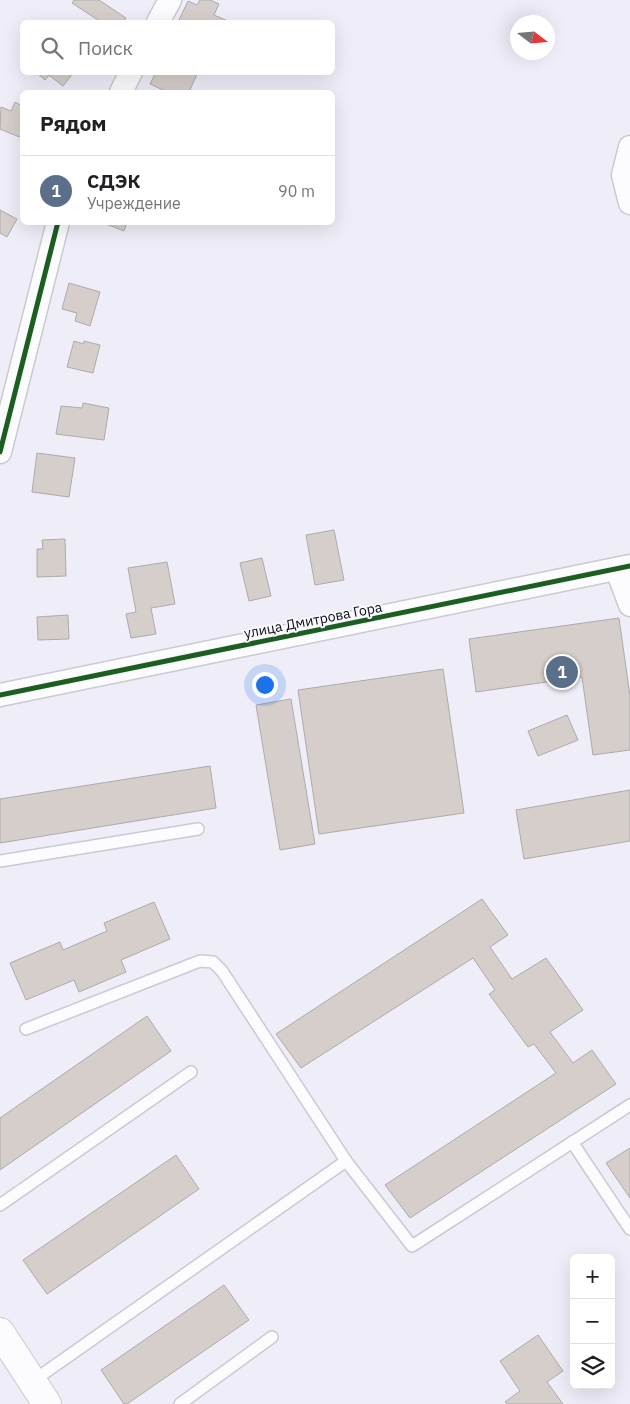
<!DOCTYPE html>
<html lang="ru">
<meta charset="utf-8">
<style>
:root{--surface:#fff;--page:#f6f6f6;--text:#202124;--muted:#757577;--line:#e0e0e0;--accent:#db2777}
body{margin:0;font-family:"IBM Plex Sans",sans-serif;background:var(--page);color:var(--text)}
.controls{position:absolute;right:15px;bottom:15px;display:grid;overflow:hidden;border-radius:8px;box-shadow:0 5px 20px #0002}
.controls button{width:45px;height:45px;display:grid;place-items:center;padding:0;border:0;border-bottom:1px solid var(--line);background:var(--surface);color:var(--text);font:25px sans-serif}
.compass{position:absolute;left:510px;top:15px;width:45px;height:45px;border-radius:50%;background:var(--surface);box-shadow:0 5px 20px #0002;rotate:106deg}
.you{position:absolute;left:264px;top:684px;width:18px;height:18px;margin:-12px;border:4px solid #fff;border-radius:50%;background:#1a73e8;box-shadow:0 0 0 8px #1a73e833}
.badge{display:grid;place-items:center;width:32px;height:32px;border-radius:50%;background:var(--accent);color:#fff;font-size:16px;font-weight:700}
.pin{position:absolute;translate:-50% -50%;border:2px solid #fff;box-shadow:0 1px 5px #0006}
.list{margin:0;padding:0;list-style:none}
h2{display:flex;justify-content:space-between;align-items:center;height:65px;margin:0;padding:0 20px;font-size:21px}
h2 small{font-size:16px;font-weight:400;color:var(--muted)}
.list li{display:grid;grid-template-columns:32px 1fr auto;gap:15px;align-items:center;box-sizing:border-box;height:70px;padding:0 20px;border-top:1px solid var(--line)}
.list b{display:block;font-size:19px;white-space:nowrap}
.list p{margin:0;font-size:16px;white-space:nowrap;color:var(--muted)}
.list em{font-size:16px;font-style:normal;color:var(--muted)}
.icon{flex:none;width:28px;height:28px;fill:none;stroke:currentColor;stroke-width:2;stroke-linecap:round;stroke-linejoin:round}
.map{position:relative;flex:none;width:630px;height:1404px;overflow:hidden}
.search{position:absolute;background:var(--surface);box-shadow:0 5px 20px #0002;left:20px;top:20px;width:315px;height:55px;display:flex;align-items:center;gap:12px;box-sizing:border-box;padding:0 18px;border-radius:8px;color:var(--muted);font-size:19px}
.panel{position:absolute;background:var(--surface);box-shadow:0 5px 20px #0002;left:20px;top:90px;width:315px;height:135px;border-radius:8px}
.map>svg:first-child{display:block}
</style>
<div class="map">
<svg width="630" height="1404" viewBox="0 0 630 1404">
<rect width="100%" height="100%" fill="#eeedf8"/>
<g fill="#d5ceca" stroke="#afaaab">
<path d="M 74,0 L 99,0 L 126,18 L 123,22 L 101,22 L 72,3 Z"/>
<path d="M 200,0 L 210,0 L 219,4 L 214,15 L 230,22 L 178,22 L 188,1 L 197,5 Z"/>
<path d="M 36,72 L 74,72 L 63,86 L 49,75 L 45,80 Z"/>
<path d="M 156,72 L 198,72 L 189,92 L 162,92 L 163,90 L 150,84 Z"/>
<path d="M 15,102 L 22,106 L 22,138 L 0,129 L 1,107 L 11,111 Z"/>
<path d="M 0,210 L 17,219 L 7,237 L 0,233 Z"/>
<path d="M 101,222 L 127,222 L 124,231 Z"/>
<path d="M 69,283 L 100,292 L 90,326 L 75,321 L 77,313 L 62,309 Z"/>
<path d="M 74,341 L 84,344 L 84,341 L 100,345 L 93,373 L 67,367 Z"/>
<path d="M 83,403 L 109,408 L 104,440 L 56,434 L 61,406 L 82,408 Z"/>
<path d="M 37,453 L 75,458 L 69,497 L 32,492 Z"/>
<path d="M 334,530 L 344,580 L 315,585 L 306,535 Z"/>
<path d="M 65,539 L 66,576 L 37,577 L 37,549 L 43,549 L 42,540 Z"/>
<path d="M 262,558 L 271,596 L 249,601 L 240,563 Z"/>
<path d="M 167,562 L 175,604 L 151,608 L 156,634 L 131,638 L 126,614 L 136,612 L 128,568 Z"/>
<path d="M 68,615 L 69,639 L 38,640 L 37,617 Z"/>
<path d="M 619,618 L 630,696 L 630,750 L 593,755 L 582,677 L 476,692 L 469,639 Z"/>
<path d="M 443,669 L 464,813 L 319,834 L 298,690 Z"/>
<path d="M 291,699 L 315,844 L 280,850 L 256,705 Z"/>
<path d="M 567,715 L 578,740 L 538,756 L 528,731 Z"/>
<path d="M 210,766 L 216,808 L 0,843 L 0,799 Z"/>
<path d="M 630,790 L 630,841 L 524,859 L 516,810 Z"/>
<path d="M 482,899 L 508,935 L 490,947 L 512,979 L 546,958 L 583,1010 L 550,1032 L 573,1063 L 592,1050 L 616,1084 L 410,1218 L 385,1185 L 556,1073 L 534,1044 L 528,1047 L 489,994 L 495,990 L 473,958 L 301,1068 L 276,1034 Z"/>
<path d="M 154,902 L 170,939 L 121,960 L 126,972 L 79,992 L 74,980 L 26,1000 L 10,963 L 60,942 L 63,950 L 107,931 L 104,923 Z"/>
<path d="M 147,1016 L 171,1051 L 0,1170 L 0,1118 Z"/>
<path d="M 630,1148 L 630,1198 L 606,1163 Z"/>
<path d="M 176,1155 L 199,1189 L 47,1294 L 23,1260 Z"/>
<path d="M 224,1285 L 249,1320 L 127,1404 L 124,1404 L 101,1370 Z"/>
<path d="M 538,1335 L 563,1371 L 547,1382 L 563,1404 L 507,1404 L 505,1402 L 520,1391 L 500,1361 Z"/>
</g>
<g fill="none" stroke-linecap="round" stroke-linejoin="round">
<defs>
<g id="lane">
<path d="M 0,861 L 198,829"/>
<path d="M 26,1029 L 200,961 L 213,962 L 222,971 L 346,1161 L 412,1246 L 630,1105"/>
<path d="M 572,1142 L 630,1229"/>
<path d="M 0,1205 L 191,1072"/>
<path d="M 33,1381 L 346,1161"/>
<path d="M 180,1404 L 272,1337"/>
</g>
<g id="street">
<path d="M 158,22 L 170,0"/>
<path d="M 121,92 L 131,72"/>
<path d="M 630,147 L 623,175 L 630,203"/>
<path d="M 0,452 L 58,222"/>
<path d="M 617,570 L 630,605"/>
<path d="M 0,695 L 630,566"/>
</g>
<path id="primary" d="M 0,1332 L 47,1404"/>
</defs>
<use href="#lane" stroke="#cac9d4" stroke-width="14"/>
<use href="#street" stroke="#cac9d4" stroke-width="25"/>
<use href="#primary" stroke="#cac9d4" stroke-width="30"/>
<use href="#lane" stroke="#fcfcfe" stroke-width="11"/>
<use href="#street" stroke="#fcfcfe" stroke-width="22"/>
<use href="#primary" stroke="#fcfcfe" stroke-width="28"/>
<defs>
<g id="cycleway">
<path d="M 0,452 L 58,222"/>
<path d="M 0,695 L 630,566"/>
</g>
</defs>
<use href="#cycleway" stroke="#f8f8fe" stroke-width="8"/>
<use href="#cycleway" stroke="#1b5e20" stroke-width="5"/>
</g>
<g text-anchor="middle" stroke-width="4" stroke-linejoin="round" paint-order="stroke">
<g font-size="14" fill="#0c0b15" stroke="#f8f8fe">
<text transform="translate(313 620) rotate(-11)" y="5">улица Дмитрова Гора</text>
</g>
</g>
</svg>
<div class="controls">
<button>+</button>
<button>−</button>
<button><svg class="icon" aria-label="layers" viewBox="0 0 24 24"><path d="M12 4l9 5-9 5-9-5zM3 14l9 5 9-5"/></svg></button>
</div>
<svg class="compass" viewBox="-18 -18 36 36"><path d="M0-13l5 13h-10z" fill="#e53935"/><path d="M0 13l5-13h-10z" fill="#757577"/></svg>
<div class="you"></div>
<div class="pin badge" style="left:562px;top:672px;background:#5c6f8a">1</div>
<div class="search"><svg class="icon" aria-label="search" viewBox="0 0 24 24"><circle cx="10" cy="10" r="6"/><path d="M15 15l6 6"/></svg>Поиск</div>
<section class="panel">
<h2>Рядом<small></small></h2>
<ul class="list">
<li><span class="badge" style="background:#5c6f8a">1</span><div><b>СДЭК</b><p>Учреждение</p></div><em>90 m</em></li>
</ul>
</section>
</div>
